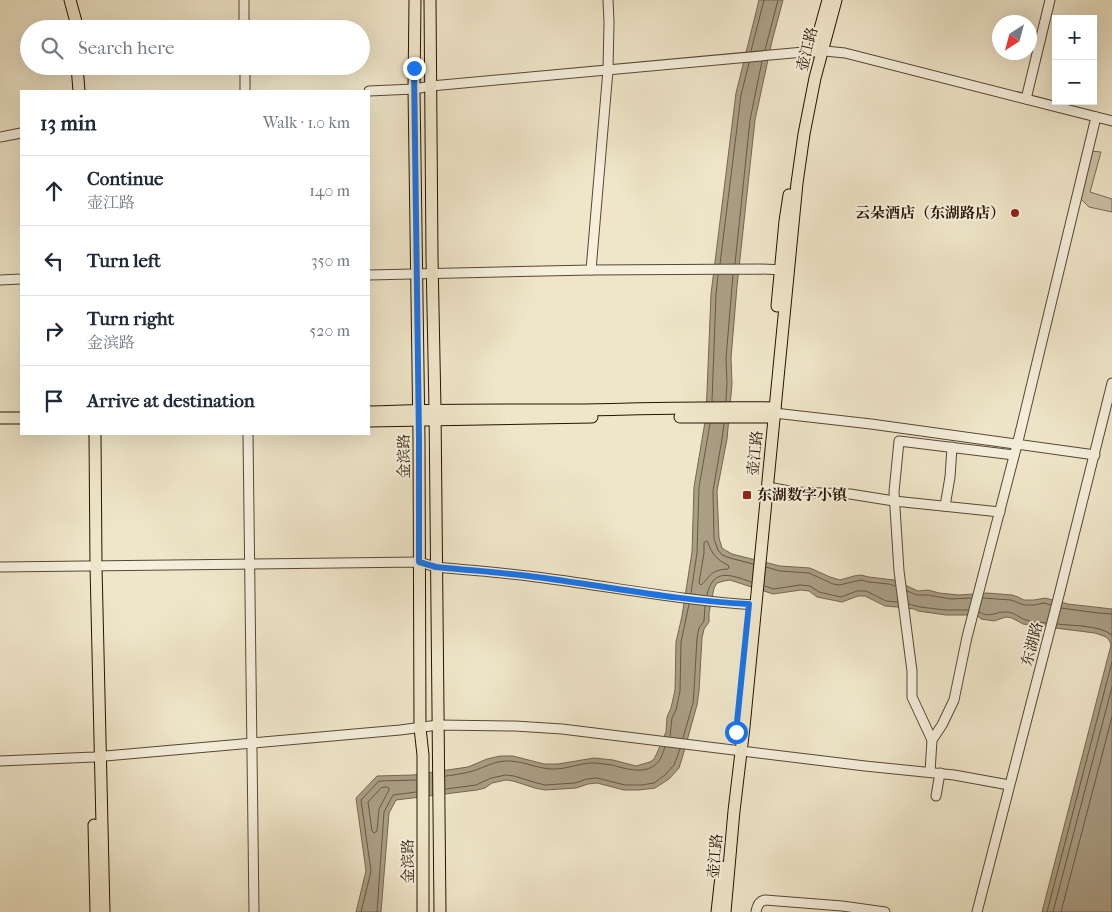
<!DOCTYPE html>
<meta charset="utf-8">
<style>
:root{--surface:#fff;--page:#f6f6f7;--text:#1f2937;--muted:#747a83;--line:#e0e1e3}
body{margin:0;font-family:"IM FELL French Canon","Noto Serif SC",serif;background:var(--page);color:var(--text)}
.controls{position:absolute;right:15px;top:15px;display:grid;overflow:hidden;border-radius:0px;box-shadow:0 5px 20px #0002}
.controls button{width:45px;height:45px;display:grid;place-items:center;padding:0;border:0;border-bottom:1px solid var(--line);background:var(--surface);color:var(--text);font:25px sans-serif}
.compass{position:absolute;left:992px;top:15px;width:45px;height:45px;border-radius:50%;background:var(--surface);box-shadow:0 5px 20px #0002;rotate:216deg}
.stop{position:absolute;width:15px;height:15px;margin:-11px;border:4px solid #1a73e8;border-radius:50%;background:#fff}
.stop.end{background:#1a73e8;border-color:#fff;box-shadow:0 1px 5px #0008}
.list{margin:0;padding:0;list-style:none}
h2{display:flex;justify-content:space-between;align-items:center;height:65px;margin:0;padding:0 20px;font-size:21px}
h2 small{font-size:16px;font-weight:400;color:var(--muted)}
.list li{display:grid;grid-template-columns:32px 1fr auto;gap:15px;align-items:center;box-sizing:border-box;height:70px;padding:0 20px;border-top:1px solid var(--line)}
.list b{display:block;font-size:19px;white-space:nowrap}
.list p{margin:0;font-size:16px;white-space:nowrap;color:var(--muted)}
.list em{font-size:16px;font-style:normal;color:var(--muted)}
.icon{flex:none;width:28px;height:28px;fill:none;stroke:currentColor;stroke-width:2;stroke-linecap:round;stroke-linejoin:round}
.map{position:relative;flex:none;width:1112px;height:912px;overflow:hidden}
.search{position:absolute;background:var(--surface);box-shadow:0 5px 20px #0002;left:20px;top:20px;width:350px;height:55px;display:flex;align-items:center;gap:12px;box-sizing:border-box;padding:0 18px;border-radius:28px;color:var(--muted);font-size:19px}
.panel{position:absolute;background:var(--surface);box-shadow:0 5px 20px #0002;left:20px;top:90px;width:350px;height:345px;border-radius:0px}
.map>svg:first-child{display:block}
</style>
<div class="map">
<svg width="1112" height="912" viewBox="0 0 1112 912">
<rect width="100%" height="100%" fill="#efe6c9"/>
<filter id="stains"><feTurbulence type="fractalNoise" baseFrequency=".004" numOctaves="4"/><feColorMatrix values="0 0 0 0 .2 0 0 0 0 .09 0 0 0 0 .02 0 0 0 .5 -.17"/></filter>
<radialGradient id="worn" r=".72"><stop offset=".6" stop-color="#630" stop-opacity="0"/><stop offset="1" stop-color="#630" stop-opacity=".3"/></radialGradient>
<path fill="#ccc2a7" stroke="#786a54" d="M 1091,151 L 1101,152 L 1090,192 L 1112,199 L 1112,212 L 1089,207 L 1079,197 Z"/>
<path fill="#aa9e85" stroke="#746650" d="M 759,0 L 783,0 L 772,41 L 755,120 L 737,286 L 731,358 L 732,384 L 727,439 L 717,491 L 719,538 L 722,548 L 725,550 L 732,554 L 780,566 L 810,568 L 830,577 L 840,580 L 854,576 L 861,575 L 869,577 L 894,580 L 918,591 L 928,590 L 939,593 L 959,595 L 987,593 L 1012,595 L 1018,597 L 1024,600 L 1034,600 L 1045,598 L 1068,604 L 1112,609 L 1112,912 L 1042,912 L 1111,645 C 1109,636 1103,636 1095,633 L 1023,624 L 1012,618 L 1006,617 L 994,621 L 981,619 L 978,616 L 969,615 L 946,615 L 918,611 L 914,609 L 897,607 L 885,606 L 865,596 L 858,596 L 842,602 L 817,597 L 809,591 L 801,590 L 773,594 L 730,580 L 724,581 L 717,583 L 714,588 L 709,613 L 709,622 L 704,629 L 702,638 L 699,691 L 697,705 L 683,755 L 679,768 L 669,779 L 655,788 L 639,790 L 624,790 L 597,783 L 588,784 L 576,788 L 545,790 L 535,788 L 513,781 L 506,780 L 492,783 L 485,788 L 477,790 L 396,800 L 389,813 L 381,912 L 356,912 L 366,871 L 356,798 L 377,776 L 413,775 L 468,767 L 487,759 L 500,756 L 513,756 L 544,764 L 558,764 L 594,758 L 613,760 L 636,766 L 650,762 L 654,759 L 657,753 L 666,732 L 667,717 L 671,708 L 675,690 L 676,642 L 682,616 L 692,552 L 694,487 L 706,416 L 711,294 L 736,93 Z"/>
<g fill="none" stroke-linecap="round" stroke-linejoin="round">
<g stroke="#675843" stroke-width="1">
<path d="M 765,50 L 778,0"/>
<path d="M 751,51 L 764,0"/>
<path d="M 720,264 L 741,95 L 749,63"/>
<path d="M 735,264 L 750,120 L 762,61"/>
<path d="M 712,401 L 716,294 L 718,275"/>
<path d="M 726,401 L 727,383 L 726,358 L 733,275"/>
<path d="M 724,424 L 722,439 L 713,491 L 714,539 L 718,550 L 722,555 L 730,558 L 753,564"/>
<path d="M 707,541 L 708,543 C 712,554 717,560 728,565 L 729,567 L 728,569 C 710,570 711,576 701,585 L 699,583 L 704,553 L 704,543 Z"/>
<path d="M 766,567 L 780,571 L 809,573 L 833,584 L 839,585 L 861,580 L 869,582 L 889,584 L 895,586"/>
<path d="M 765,586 L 774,589 L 800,585 L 810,586 L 819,592 L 841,597 L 857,591 L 866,591 L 886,601 L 897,602"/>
<path d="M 907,591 L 917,595 L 928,595 L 951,599 L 971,598"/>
<path d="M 691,593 L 697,553 L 699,487 L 710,424"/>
<path d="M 707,595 C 713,567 731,575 751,582"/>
<path d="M 983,598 L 1011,600 L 1024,605 L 1034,605 L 1044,603 L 1051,605"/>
<path d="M 909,604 L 920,607 L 946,610 L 968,610"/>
<path d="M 1061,608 L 1098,613 L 1112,614"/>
<path d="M 979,612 C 990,619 996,611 1007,612 C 1014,612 1019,618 1026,620 C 1032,622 1040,622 1046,623"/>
<path d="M 1057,624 C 1073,626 1100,625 1112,635"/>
<path d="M 670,736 L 672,718 L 676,710 L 680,691 L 681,642 L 689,604"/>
<path d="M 683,738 L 693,703 L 694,691 L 697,638 L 699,628 L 704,621 L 705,606"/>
<path d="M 446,776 C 453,775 461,774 469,772 C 482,769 491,762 505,761 C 521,760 535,768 551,769 C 566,770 581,762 596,763 C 601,764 607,764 612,765 C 627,769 647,776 659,761 C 662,757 663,752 665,747"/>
<path d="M 387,787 L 389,788 L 389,790 L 379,809 L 377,831 L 374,833 L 372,831 L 368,802 L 381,788 Z"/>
<path d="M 446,789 L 476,785 L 491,778 L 506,775 L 514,776 L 537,783 L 545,785 L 575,783 L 587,779 L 597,778 L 625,785 L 642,785 L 654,783 L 665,775 L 674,765 L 680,749"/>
<path d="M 361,912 L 371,871 L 361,800 L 379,781 L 416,780"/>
<path d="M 377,912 L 384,812 L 393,795 L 416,792"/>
<path d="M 1047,912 L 1112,662"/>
<path d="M 1053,912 L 1112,687"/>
<path d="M 1061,912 L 1112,717"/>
</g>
<defs>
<g id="minor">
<path d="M 244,0 L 244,29"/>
<path d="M 245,66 L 245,91"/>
<path d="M 369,91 L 414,89 L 431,86 L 804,52 L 815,50 L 845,53 L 1112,121"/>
<path d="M 1026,99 L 1050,0"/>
<path d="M 0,137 L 21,133"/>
<path d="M 591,270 L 608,70 L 609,22 L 608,0"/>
<path d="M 369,275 L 591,270 L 760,269 L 786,270"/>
<path d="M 0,280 L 21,279"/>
<path d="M 774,413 L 871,424 L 1095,455"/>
<path d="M 248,434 L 254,912"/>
<path d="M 767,487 L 796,492 L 850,494 L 894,501 L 1000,512"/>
<path d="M 945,506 L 950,477 L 952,447"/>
<path d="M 0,567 L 419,562 L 436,567 C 474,571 513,573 551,579 C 619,588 687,601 755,605"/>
<path d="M 932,740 L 912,697 L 912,671 L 899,571 L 894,492 L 899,441 L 1014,455"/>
<path d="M 0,761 L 94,757 L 400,730 L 438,725 L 515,726 L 562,729 L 865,766 L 954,775 L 1009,785"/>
<path d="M 930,772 L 932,740 L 942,725 L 954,700 L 967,637 L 1019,437 L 1096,117"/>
<path d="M 936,796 L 940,773"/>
<path d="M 756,912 C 757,906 759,901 765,900 L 842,906 L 885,912"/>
<path d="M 977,912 L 1058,599 L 1112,383"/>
</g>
<g id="major">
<path d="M 70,0 L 78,29"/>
<path d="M 415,0 L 414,89 L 419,439 L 420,728 L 423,755 L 423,912"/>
<path d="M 430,0 L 432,257 L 435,409 L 440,912"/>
<path d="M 814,51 L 828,0"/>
<path d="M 77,66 L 79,91"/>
<path d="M 777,306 L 785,221 L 789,195"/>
<path d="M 369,412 C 436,409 503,410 570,410 C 638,409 707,407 775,408"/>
<path d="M 680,417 L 774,417"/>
<path d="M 0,418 L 21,418"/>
<path d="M 369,421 L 592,417"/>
<path d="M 95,434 L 96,566 L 104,912"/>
<path d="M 94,825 L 96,912"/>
<path d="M 717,912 L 722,867"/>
<path d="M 725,912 L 734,811 L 744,727 L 797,183 L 804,134 L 815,78 L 836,0"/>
</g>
</defs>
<use href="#minor" stroke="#574733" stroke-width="11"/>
<use href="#major" stroke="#241201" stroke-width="13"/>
<use href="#minor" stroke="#f5efdc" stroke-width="9"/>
<use href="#major" stroke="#efe6c9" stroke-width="11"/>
</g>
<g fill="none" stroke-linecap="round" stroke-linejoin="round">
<path stroke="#1a73e8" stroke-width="6" d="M 414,68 L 419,439 L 419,562 L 436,567 C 474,571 513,573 551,579 C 617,588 682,601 749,604 L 736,732"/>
</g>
<g fill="#8f2418" stroke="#f5efdc" stroke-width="2">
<circle cx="1015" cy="213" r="5"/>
<rect x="742" y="490" width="10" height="10" rx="2.5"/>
</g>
<g text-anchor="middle" stroke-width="4" stroke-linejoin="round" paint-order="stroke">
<g font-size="15" fill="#241201" stroke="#f5efdc">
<text transform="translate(807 49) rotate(-76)" y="5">壶江路</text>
<text transform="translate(755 453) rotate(-84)" y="5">壶江路</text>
<text transform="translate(404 456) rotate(-90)" y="5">金滨路</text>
<text transform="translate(1032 644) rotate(-75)" y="5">东湖路</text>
<text transform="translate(715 856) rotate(-85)" y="5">壶江路</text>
<text transform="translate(408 861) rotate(-90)" y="5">金滨路</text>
</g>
<g font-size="15" font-weight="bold" fill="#241201" stroke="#f5efdc" text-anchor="end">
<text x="1005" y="218">云朵酒店（东湖路店）</text>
<text x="757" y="500" text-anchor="start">东湖数字小镇</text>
</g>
</g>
<rect width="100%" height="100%" filter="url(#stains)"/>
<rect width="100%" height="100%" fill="url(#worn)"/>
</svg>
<div class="controls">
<button>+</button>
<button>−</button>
</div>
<svg class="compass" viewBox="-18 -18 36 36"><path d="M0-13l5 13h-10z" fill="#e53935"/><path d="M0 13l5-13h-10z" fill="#747a83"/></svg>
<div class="stop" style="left:736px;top:732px"></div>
<div class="stop end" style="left:414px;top:68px"></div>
<div class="search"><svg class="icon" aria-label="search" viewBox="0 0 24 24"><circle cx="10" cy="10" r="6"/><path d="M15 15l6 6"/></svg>Search here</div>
<section class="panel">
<h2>13 min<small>Walk · 1.0 km</small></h2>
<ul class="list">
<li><svg class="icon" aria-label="ahead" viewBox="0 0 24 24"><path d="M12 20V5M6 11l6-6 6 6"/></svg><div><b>Continue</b><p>壶江路</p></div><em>140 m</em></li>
<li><svg class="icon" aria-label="left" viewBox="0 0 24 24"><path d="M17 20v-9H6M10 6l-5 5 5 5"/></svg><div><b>Turn left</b></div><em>350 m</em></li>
<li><svg class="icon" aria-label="right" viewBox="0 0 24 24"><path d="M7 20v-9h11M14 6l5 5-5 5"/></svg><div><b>Turn right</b><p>金滨路</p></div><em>520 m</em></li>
<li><svg class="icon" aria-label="arrive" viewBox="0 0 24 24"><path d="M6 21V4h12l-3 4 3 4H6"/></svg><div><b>Arrive at destination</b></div></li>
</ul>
</section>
</div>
